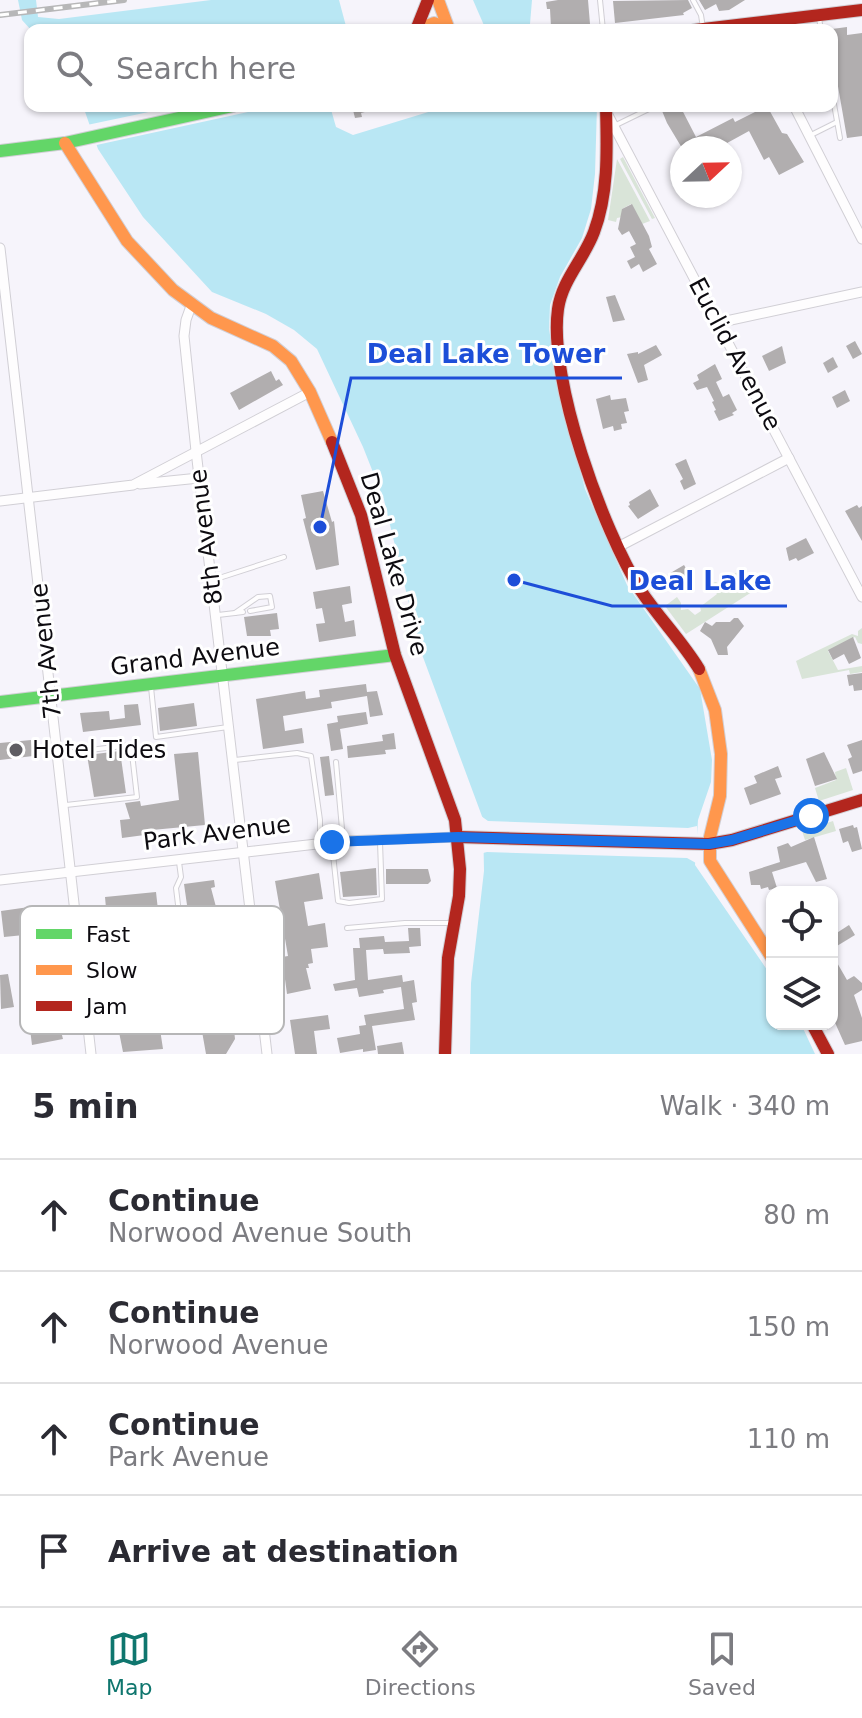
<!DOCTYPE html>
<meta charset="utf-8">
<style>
:root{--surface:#fff;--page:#f2f2f3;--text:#2b2b33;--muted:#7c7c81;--line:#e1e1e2;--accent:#0f766e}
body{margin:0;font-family:"DejaVu Sans",sans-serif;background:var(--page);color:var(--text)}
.controls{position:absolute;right:24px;bottom:24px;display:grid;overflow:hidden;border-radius:16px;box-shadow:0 2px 6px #0004}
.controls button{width:72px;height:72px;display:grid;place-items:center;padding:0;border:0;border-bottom:2px solid var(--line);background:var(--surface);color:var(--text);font:40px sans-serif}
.compass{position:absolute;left:670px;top:136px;width:72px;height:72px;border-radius:50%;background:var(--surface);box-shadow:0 2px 6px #0004;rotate:68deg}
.stop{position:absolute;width:24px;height:24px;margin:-18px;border:6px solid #1a73e8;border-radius:50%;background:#fff}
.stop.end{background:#1a73e8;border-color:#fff;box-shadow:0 2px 8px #0008}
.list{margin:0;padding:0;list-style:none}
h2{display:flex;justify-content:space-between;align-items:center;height:104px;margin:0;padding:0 32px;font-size:34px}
h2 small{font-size:26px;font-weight:400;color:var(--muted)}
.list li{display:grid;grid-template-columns:52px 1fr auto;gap:24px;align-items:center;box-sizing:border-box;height:112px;padding:0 32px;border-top:2px solid var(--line)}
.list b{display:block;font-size:30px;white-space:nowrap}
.list p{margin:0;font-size:26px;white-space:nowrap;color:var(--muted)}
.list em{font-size:26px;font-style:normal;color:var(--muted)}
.icon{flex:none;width:44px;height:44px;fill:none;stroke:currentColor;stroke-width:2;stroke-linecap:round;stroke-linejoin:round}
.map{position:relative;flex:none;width:862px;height:1054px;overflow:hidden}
.search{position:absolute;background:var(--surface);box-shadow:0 2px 6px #0004;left:24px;right:24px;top:24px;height:88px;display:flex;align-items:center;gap:20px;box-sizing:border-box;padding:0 28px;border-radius:16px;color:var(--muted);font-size:30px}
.sheet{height:552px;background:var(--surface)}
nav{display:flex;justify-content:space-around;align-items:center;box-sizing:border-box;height:112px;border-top:2px solid var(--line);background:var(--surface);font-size:22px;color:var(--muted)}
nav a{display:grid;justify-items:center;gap:4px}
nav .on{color:var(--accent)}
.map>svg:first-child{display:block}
</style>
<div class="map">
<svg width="862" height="1054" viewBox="0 0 862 1054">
<rect width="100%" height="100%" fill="#f6f4fb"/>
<g fill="#d9e4d8">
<path d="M 623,157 L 655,218 L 652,219 L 620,159 Z"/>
<path d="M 617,159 L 650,221 L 642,224 L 631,204 L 622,209 L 622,217 L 617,218 L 616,222 L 608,220 Z"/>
<path d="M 744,568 L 755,590 L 686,634 L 665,606 L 677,597 L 681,603 L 681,610 L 688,609 L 695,615 L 701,611 L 700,607 L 717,594 L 712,587 L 708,590 L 708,584 L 716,582 L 723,588 L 729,583 L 728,578 Z"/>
<path d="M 862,628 L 862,644 L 858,643 L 855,637 L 828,651 L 838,670 L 862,666 L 862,672 L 850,674 L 849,670 L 802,679 L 796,661 L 852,634 L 858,636 L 858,631 Z"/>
<path d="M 846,768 L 853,790 L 819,801 L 815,788 L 836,780 L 835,772 Z"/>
<path d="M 833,821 L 836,831 L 805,840 L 802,831 Z"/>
</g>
<g fill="#b9e7f4">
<path d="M 18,0 L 36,0 L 38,17 L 59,19 L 211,0 L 339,0 L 347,30 L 31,30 L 22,20 Z"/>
<path d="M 473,0 L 532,0 L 530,24 L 523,30 L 486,30 Z"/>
<path d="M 83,106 L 330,106 L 336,127 L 353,135 L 448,106 L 597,106 L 595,174 L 591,209 L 582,238 L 560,277 L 550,305 L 549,329 L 559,389 L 585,489 L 627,585 L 700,689 L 712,760 L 711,782 L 698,820 L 695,865 L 772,977 L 772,1024 L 801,1024 L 815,1054 L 470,1054 L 471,983 L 484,871 L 483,819 L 420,649 L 384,500 L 363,447 L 317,349 L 294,330 L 266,314 L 212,292 L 143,217 L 98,149 Z"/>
</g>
<g fill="#f6f4fb">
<path d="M 177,106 L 276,106 L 92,146 L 87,125 Z"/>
<path d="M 481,816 L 488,821 L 688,828 L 697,826 L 698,859 L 696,863 L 687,858 L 487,852 L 483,853 L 481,857 Z"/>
</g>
<g fill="#b1aeaf">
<path d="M 558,0 L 588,0 L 590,24 L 551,27 L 550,9 L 547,9 L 546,2 Z"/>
<path d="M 688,0 L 692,8 L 683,13 L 684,15 L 615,23 L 613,1 Z"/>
<path d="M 699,0 L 745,0 L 729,10 L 719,11 L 716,4 L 705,10 Z"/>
<path d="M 847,27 L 847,35 L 862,33 L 862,136 L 847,138 L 832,52 L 832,29 Z"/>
<path d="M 352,106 L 376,106 L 376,109 L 361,113 L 362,117 L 355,118 Z"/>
<path d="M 660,106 L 680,106 L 696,137 L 733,118 L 735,122 L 767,106 L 782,133 L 787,134 L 804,162 L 779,175 L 769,157 L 764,160 L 749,131 L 718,148 L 682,148 L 667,123 Z"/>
<path d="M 632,204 L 649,236 L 652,247 L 649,249 L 657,264 L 643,272 L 639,264 L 631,269 L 627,261 L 635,257 L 630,247 L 636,244 L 629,231 L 622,235 L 618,229 L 622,209 Z"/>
<path d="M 615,295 L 625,320 L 613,322 L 606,297 Z"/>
<path d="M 855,341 L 862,354 L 853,359 L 846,346 Z"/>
<path d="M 656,345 L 662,355 L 644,365 L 648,380 L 638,383 L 627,354 L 638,352 L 638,354 Z"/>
<path d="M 782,346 L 786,363 L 769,371 L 762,356 Z"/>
<path d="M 833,357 L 838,367 L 828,373 L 823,363 Z"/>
<path d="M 715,364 L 722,379 L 716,382 L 723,397 L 729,394 L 737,410 L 732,413 L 734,415 L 719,421 L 714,411 L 716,410 L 712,402 L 714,401 L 707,387 L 697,390 L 693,383 L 699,380 L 697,375 Z"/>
<path d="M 271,371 L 276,381 L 279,379 L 283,385 L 239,410 L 230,393 Z"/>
<path d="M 845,390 L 850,401 L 837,408 L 832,397 Z"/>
<path d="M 610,395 L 611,400 L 626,398 L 629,411 L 624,412 L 627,423 L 621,424 L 622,429 L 614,431 L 613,426 L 603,429 L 596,399 Z"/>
<path d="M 686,459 L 696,484 L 684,490 L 680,481 L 683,479 L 675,464 Z"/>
<path d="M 650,489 L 659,506 L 638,519 L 628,506 L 630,505 L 629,502 Z"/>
<path d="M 323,491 L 332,522 L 334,521 L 339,565 L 316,570 L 303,519 L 306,518 L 301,495 Z"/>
<path d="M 857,505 L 859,508 L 862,506 L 862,541 L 845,511 Z"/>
<path d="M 806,538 L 814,553 L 798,561 L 796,558 L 789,561 L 786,548 Z"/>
<path d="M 684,565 L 690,575 L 673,586 L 667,575 Z"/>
<path d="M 350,586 L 352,603 L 342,605 L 345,622 L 354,620 L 356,636 L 319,642 L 316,624 L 325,623 L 322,608 L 316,609 L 313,592 Z"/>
<path d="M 277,613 L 279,629 L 270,630 L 271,636 L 247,636 L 244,617 Z"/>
<path d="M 734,618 L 738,618 L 744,626 L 727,647 L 728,655 L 718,655 L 711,639 L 700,631 L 705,622 L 712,626 L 716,622 L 730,622 Z"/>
<path d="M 853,637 L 861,658 L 849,664 L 844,654 L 833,660 L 828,650 Z"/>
<path d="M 862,673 L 862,690 L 854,691 L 853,685 L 849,686 L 847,675 Z"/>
<path d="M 366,684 L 367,692 L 377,691 L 383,715 L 370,717 L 367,696 L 331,702 L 332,708 L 283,716 L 285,731 L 302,728 L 304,743 L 263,749 L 256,699 L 305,691 L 306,699 L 320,697 L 319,690 Z"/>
<path d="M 194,703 L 197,726 L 160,731 L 158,708 Z"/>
<path d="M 138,704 L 141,725 L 83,732 L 80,713 L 109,711 L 110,720 L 125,718 L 124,705 Z"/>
<path d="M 366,712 L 368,724 L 340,729 L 343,749 L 331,751 L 327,724 L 338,722 L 337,716 Z"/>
<path d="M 394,733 L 396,749 L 385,750 L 386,754 L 348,758 L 347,746 L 383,741 L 382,735 Z"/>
<path d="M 31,740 L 33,756 L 0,760 L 0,743 Z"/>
<path d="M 862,740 L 862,771 L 853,774 L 848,759 L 852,757 L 847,745 Z"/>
<path d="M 120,751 L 126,793 L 94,797 L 87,755 Z"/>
<path d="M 198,752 L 205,825 L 152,830 L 152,834 L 122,838 L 120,820 L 130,819 L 125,803 L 140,801 L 141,806 L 179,800 L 174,754 Z"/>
<path d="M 824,752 L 837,779 L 815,786 L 806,759 Z"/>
<path d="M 329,756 L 334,795 L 325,796 L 320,757 Z"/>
<path d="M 778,766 L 782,777 L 775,779 L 781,794 L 750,805 L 744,788 L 757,783 L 754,776 Z"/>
<path d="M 853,825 L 854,828 L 857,827 L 862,849 L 852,852 L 848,841 L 843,843 L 839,829 Z"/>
<path d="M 814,837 L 827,879 L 816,882 L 806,862 L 772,872 L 777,888 L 769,890 L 768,887 L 761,889 L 760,885 L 751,885 L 749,872 L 780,862 L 777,847 L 788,843 L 791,847 Z"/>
<path d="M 376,868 L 377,895 L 343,897 L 340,872 Z"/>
<path d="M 386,869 L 428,869 L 431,881 L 428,884 L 386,884 Z"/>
<path d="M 319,873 L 323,899 L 304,902 L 308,926 L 325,923 L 328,947 L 311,949 L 313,963 L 308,964 L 309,968 L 306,968 L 311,989 L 287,994 L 282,957 L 288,956 L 275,881 Z"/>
<path d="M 214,880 L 215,887 L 211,888 L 225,941 L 235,1039 L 226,1054 L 206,1054 L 200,1020 L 213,1018 L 210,1001 L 207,1002 L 204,979 L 201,979 L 200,966 L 204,965 L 199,931 L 194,918 L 189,919 L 184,884 Z"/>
<path d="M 156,892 L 158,910 L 138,912 L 140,930 L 145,929 L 148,943 L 145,944 L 147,966 L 133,968 L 137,993 L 149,991 L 153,1017 L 158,1016 L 163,1049 L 123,1052 L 112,997 L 114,997 L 105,897 Z"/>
<path d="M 43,905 L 48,939 L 52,939 L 54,952 L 49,952 L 51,968 L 54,967 L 59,995 L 52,996 L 63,1039 L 32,1045 L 28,1013 L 32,1012 L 27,976 L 22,977 L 20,968 L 27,966 L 24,935 L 4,937 L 1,911 Z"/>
<path d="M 849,925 L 855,935 L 832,949 L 832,936 Z"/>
<path d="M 408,928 L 420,928 L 421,946 L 409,947 L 410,953 L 384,954 L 383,949 L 366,950 L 368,980 L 402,975 L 403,982 L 414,980 L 417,1002 L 412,1003 L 415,1020 L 372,1026 L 376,1050 L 363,1052 L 363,1049 L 340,1053 L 337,1038 L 360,1034 L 359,1026 L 366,1025 L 364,1015 L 404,1009 L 401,987 L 383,990 L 384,993 L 359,997 L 357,988 L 335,991 L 333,984 L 355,980 L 353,948 L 360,948 L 359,938 L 384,936 L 385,942 L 409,941 Z"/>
<path d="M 832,954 L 847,980 L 854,976 L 862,983 L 862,990 L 854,995 L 862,1018 L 862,1041 L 845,1045 L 832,1016 Z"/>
<path d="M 8,974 L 14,1007 L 1,1009 L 0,975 Z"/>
<path d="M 328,1015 L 330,1029 L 314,1031 L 317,1054 L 295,1054 L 290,1020 Z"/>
<path d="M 402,1042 L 404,1054 L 378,1054 L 377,1046 Z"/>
</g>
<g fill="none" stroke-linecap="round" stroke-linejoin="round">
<defs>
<g id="lane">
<path d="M 600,0 L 603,30"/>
<path d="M 693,0 L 701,15 L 703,28"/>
<path d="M 819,18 L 821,30"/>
<path d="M 832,93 L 840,138"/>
<path d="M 616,125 L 655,106"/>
<path d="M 811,135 L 837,122"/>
<path d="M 213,580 L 284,557"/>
<path d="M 243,612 L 235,613 L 258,597 L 270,596 L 272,607 L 250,611"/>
<path d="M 218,615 L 235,613"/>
<path d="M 151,687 L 156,737 L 228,727"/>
<path d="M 57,754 L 131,745 L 137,797 L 66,805"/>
<path d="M 235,760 L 297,753 L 311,756 L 320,820 L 320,841"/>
<path d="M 336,762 L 343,840"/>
<path d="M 332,845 L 338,901 L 349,903 L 382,899 L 380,842"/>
<path d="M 179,862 L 181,877 L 176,888 L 179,913"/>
<path d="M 347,928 L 405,923 L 451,923"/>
</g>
<g id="street">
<path d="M 794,106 L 862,239"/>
<path d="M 608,115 L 862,597"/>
<path d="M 0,248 L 91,1054"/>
<path d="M 191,306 L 186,320 L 184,336 L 196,451 L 267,1054"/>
<path d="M 717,323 L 862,292"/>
<path d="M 140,484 L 199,478"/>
<path d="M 0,501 L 133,485 L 310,392"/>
<path d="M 618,547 L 789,458"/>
<path d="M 0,880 L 343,841 L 458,837"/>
</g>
<g id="fast">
<path d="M 0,151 L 65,143 L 233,106"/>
<path d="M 0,702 L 395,655"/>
</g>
<g id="slow">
<path d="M 438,0 L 448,27"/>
<path d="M 416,30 L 434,23 L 451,30"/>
<path d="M 65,143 L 127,241 L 173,290 L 211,318 L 273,346 L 291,361 L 310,392 L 332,442"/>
<path d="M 699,669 L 715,710 L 721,754 L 720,796 L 710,837 L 710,861 L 772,958"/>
</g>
<g id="jam">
<path d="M 416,30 L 428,0"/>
<path d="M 695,30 L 862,10"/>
<path d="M 606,106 C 607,148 609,192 594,232 C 584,259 562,280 558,309 C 548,379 603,531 641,591 C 659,618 682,641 699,669"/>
<path d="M 332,442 L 361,515 L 395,655 L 455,820 L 460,869 L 459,896 L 448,958 L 445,1054"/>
<path d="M 458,837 L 709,844 L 732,840 L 862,800"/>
<path d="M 812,1024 L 828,1054"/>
</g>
</defs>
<use href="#lane" stroke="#d1cfd5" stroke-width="6"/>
<use href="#street" stroke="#d1cfd5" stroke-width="11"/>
<use href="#fast" stroke="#d1cfd5" stroke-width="14"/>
<use href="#slow" stroke="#d1cfd5" stroke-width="14"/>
<use href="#jam" stroke="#d1cfd5" stroke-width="14"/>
<use href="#lane" stroke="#fefdfe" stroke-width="4"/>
<use href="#street" stroke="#fefdfe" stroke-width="9"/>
<use href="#fast" stroke="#63d668" stroke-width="12"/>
<use href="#slow" stroke="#ff974d" stroke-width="12"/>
<use href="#jam" stroke="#b3261e" stroke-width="12"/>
<defs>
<path id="rail" d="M 0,15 L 124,0"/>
</defs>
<use href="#rail" stroke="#b7b7b8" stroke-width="6"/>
<use href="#rail" stroke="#fff" stroke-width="3" stroke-dasharray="9" stroke-linecap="butt"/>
</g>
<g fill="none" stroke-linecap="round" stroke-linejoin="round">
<path stroke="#1a73e8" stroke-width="10" d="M 332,842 L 458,837 L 709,844 L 732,840 L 811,816"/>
</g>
<circle fill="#5f5d62" stroke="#fff" stroke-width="3" cx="16" cy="750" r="8"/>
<g text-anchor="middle" stroke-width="6" stroke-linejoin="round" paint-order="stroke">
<g font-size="24" fill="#0d0b10" stroke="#fff">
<text transform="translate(735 354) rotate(62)" y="8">Euclid Avenue</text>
<text transform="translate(206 537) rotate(-97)" y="8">8th Avenue</text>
<text transform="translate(394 564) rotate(74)" y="8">Deal Lake Drive</text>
<text transform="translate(46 651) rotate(-96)" y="8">7th Avenue</text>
<text transform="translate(195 657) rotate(-7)" y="8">Grand Avenue</text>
<text transform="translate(217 833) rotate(-7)" y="8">Park Avenue</text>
</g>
<g font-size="24" fill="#0d0b10" stroke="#fff" text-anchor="start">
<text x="32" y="758">Hotel Tides</text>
</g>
</g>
<rect x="20" y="906" width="264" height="128" rx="12" fill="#fff" stroke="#b6b6b7" stroke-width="2"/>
<rect x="36" y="929" width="36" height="10" fill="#63d668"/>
<rect x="36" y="965" width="36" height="10" fill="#ff974d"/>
<rect x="36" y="1001" width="36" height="10" fill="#b3261e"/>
<g font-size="22" fill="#0d0b10">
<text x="86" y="942">Fast</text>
<text x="86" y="978">Slow</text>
<text x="86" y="1014">Jam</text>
</g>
<path fill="none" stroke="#1d4ed8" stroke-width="3" d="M320 527L351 378H622M514 580L612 606H787"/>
<g fill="#1d4ed8" stroke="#fff" stroke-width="3">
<circle cx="320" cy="527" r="8"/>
<circle cx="514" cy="580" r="8"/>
</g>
<g font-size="26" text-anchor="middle" font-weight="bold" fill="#1d4ed8" stroke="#fff" stroke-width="6" stroke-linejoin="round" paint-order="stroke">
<text x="486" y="363">Deal Lake Tower</text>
<text x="700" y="590">Deal Lake</text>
</g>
</svg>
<div class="controls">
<button><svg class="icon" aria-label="locate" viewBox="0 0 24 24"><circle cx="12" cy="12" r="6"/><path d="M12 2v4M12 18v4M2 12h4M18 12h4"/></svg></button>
<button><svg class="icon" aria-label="layers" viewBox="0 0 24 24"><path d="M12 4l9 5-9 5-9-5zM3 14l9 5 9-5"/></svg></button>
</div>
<svg class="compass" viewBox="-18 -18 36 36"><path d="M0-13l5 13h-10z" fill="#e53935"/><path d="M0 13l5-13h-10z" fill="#7c7c81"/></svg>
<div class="stop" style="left:811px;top:816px"></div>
<div class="stop end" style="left:332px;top:842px"></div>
<div class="search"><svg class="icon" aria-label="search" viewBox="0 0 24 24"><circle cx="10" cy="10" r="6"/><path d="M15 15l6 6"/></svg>Search here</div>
</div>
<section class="sheet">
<h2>5 min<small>Walk · 340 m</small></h2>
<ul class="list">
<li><svg class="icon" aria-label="ahead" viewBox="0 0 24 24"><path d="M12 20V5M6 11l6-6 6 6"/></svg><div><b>Continue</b><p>Norwood Avenue South</p></div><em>80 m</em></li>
<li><svg class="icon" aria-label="ahead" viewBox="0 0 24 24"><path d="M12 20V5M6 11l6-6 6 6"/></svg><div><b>Continue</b><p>Norwood Avenue</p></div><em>150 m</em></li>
<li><svg class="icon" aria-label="ahead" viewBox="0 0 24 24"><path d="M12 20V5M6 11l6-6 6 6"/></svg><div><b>Continue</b><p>Park Avenue</p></div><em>110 m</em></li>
<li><svg class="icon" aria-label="arrive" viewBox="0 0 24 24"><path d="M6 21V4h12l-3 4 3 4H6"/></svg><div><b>Arrive at destination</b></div></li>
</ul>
</section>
<nav>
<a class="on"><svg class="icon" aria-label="map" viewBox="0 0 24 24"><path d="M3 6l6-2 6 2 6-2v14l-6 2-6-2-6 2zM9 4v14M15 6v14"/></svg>Map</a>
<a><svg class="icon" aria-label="directions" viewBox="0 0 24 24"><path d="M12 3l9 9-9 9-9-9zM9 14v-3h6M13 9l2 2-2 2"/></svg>Directions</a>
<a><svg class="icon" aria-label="saved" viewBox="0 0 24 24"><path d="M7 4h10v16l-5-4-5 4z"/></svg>Saved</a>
</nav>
